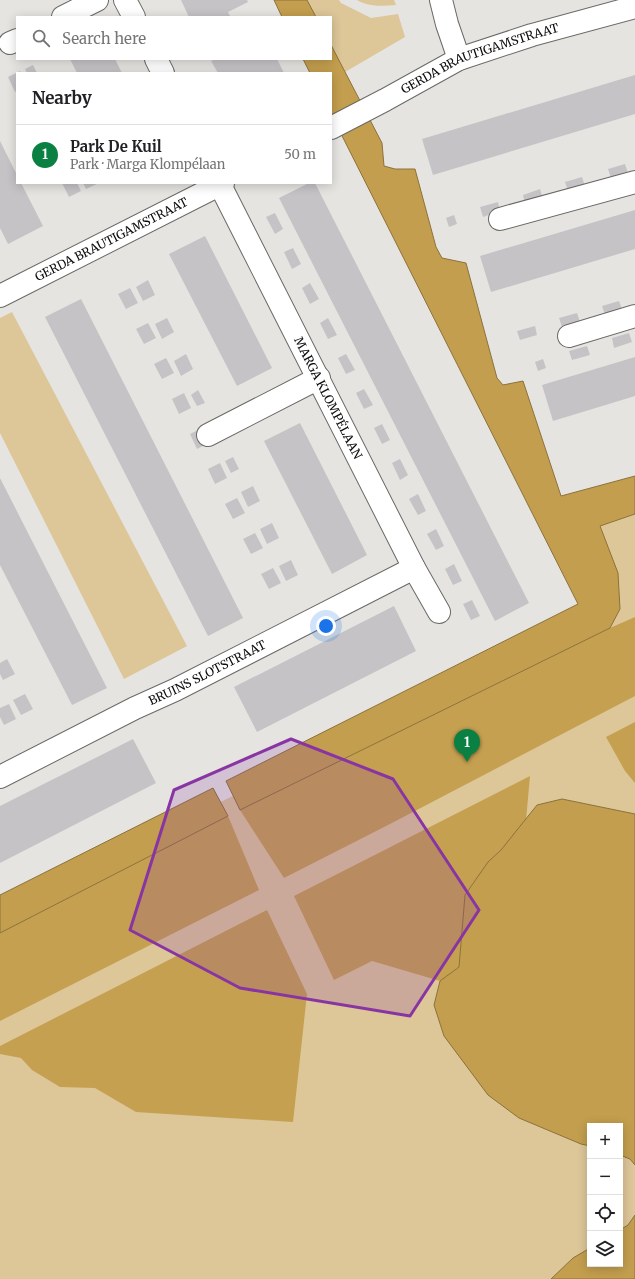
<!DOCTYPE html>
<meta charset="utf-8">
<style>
:root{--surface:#fff;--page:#f2f2f2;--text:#202124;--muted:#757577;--line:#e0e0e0;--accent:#0b8043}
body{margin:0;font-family:Merriweather,serif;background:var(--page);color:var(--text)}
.controls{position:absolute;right:12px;bottom:12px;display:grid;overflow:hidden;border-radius:0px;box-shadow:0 2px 10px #0003}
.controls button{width:36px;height:36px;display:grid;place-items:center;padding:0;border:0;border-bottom:1px solid var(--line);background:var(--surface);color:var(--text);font:20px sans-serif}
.you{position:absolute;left:326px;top:626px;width:14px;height:14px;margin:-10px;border:3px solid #fff;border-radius:50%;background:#1a73e8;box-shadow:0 0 0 6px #1a73e833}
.badge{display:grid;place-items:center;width:26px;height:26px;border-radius:50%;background:var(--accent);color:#fff;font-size:13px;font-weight:700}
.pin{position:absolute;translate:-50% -33px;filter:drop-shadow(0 1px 2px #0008)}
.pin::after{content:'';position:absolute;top:21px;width:14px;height:12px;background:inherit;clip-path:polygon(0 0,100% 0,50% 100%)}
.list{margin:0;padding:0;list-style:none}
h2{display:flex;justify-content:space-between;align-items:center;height:52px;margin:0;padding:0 16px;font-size:17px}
h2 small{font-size:13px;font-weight:400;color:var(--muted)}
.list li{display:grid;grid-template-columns:26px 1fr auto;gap:12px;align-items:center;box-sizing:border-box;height:60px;padding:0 16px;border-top:1px solid var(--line)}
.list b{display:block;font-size:15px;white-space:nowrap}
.list p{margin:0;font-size:13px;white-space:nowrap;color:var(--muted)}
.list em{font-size:13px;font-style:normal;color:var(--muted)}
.icon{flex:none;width:22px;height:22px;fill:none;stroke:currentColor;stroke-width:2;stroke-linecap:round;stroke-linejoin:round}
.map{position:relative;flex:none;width:635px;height:1279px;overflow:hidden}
.search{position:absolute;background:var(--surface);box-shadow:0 2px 10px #0003;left:16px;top:16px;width:316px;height:44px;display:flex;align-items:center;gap:10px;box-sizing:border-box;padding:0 14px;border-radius:0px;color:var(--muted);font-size:15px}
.panel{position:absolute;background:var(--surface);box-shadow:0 2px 10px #0003;left:16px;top:72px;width:316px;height:112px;border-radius:0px}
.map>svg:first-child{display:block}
</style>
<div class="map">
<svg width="635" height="1279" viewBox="0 0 635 1279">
<rect width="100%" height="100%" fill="#e6e4e0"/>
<g fill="#ddc698" fill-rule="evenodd">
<path d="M 307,0 L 339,0 L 341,3 L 371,18 L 398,14 L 405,37 L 345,72 L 331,45 L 331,17 L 316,17 Z"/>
<path d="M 357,0 L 394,0 L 396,5 C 382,6 368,7 357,0 Z"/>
<path d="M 12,312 L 187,646 L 124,679 L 0,433 L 0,318 Z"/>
<path d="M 635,493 L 635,1279 L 0,1279 L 0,913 L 600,611 L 577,509 ZM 590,1126 L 620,1126 L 620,1264 L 590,1264 Z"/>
</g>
<g fill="#c5a050">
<path d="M 635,617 L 635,696 L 390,824 L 284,878 L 240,810 L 610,628 Z"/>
<path d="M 635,722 L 635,783 L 625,771 L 606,737 Z"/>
<path d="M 530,776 L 526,820 L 501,850 L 488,862 L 465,895 L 459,967 L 440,981 L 372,961 L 334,980 L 294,896 Z"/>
<path d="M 228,816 L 259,890 L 0,1021 L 0,933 Z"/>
<path d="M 267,910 L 307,994 L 293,1122 L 136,1112 L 95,1088 L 60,1087 L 32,1070 L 21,1058 L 0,1054 L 0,1046 Z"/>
</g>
<g fill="#c39e4e" stroke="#8c723a">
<path d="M 274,0 L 307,0 L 316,17 L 282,17 Z"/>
<path d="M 331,45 L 382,143 L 384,166 L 395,169 L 415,169 L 436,247 L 442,258 L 466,263 L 497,378 L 503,385 L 523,381 L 561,496 L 635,476 L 635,514 L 600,526 L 618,573 L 620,609 L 610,628 L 240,810 L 226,781 L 578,604 L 331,114 L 331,73 L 310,73 L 303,59 L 331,59 Z"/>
<path d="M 213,788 L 228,816 L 0,933 L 0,895 Z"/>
<path d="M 562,799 L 635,814 L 635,1165 L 630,1159 L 620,1155 L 620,1126 L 590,1126 L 590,1146 L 581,1144 L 519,1118 L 488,1095 L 444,1036 L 434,1005 L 440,981 L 459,967 L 465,895 L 488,862 L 501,850 L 537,805 Z"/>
<path d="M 635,1215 L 635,1279 L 551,1279 L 573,1258 L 590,1248 L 590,1264 L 620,1264 L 620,1230 L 628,1225 Z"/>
</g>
<g fill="#c5c3c6">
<path d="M 181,0 L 247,0 L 248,2 L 228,12 L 230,16 L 228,17 L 189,17 Z"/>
<path d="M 70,59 L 115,59 L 122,73 L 77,73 Z"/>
<path d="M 216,59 L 277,59 L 284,73 L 218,73 L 211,61 Z"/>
<path d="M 33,65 L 37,73 L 27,73 L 25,69 Z"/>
<path d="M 20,71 L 21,73 L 17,73 L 17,91 L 15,92 L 8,77 Z"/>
<path d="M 635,75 L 635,114 L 433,175 L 422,139 Z"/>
<path d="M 0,141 L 17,175 L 17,183 L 21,183 L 43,226 L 8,244 L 0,228 Z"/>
<path d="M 625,164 L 628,173 L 611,178 L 608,169 Z"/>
<path d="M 582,177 L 585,186 L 568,191 L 565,182 Z"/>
<path d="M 62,183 L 77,183 L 81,191 L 69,197 Z"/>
<path d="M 83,183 L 99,183 L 86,189 Z"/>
<path d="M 309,183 L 315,183 L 529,603 L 495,621 L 279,198 Z"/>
<path d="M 540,189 L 543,199 L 525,204 L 523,195 Z"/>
<path d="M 498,202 L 500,211 L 483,217 L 480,207 Z"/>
<path d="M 635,210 L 635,249 L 491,292 L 480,256 Z"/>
<path d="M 275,213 L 283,229 L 275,234 L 266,217 Z"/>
<path d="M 454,215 L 457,224 L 449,227 L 446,218 Z"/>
<path d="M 205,236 L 272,368 L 237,386 L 169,254 Z"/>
<path d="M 293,248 L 301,264 L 292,269 L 284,252 Z"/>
<path d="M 148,280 L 155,295 L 143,301 L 136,287 Z"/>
<path d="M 310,283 L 319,299 L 310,304 L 302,288 Z"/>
<path d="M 130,288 L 138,303 L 126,309 L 118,294 Z"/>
<path d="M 81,299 L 243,618 L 208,636 L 45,317 Z"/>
<path d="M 619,301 L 622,309 L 605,315 L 602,306 Z"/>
<path d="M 577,313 L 580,322 L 562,327 L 559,318 Z"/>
<path d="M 167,318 L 174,332 L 162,339 L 155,324 Z"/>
<path d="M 328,318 L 337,335 L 328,339 L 320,323 Z"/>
<path d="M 148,323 L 156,338 L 144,344 L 136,329 Z"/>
<path d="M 535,326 L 537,335 L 520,340 L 517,331 Z"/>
<path d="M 629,333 L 632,342 L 614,348 L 612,338 Z"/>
<path d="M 587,346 L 590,355 L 572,360 L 569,351 Z"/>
<path d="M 186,354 L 193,369 L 181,376 L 174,361 Z"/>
<path d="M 346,354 L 355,370 L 346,374 L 338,358 Z"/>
<path d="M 635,357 L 635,396 L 553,421 L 542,385 Z"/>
<path d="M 166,358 L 174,373 L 162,379 L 154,364 Z"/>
<path d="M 543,359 L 546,368 L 538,371 L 535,362 Z"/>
<path d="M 364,389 L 373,405 L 364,409 L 356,393 Z"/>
<path d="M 198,390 L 205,403 L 197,406 L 191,395 Z"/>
<path d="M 184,393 L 191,408 L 179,414 L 172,399 Z"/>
<path d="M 300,423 L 367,555 L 332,574 L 264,441 Z"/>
<path d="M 382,424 L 390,440 L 382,444 L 374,428 Z"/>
<path d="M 202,428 L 209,443 L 197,449 L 190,434 Z"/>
<path d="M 233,457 L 239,469 L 231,473 L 225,461 Z"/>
<path d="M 400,459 L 408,475 L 400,480 L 392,463 Z"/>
<path d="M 220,463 L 227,478 L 215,484 L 208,469 Z"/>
<path d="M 0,478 L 107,688 L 72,705 L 0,565 Z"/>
<path d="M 253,486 L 260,501 L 248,507 L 241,492 Z"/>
<path d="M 418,494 L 426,511 L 418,515 L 409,499 Z"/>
<path d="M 237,498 L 245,513 L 233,519 L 225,504 Z"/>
<path d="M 272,523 L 279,538 L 267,544 L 260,529 Z"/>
<path d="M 436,529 L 444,546 L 436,550 L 427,534 Z"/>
<path d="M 255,533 L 263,548 L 251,554 L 243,539 Z"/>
<path d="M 291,560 L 298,575 L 286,581 L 279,566 Z"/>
<path d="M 454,564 L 462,581 L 453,585 L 445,569 Z"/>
<path d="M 273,568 L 281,583 L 269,589 L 261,574 Z"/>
<path d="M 472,600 L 480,616 L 471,620 L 463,604 Z"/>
<path d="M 394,606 L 416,651 L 257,732 L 234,687 Z"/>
<path d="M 7,659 L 15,674 L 3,680 L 0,674 L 0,663 Z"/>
<path d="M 25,694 L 33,709 L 21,715 L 13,700 Z"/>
<path d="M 9,704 L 16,719 L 4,725 L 0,717 L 0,708 Z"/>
<path d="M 133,739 L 156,783 L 0,863 L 0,806 Z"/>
</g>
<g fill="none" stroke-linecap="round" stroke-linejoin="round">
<defs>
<g id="minor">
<path d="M 125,0 L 134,17"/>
<path d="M 441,0 L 447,24 L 459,59"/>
<path d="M 63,17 L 97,0"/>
<path d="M 10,43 L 17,40"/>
<path d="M 156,59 L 163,73"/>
<path id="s1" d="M 331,128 L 385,100 L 459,59 L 532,35 L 635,7"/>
<path id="s2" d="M 219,183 L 414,568 L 439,612"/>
<path d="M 500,219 L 635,182"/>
<path id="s3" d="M 0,296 L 223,183"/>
<path d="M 569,336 L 635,316"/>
<path d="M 208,435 L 319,378"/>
<path id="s4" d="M 0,777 L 135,708 L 175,690 L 414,568"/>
</g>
</defs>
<use href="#minor" stroke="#6a6965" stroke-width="24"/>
<use href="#minor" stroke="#fff" stroke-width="22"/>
</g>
<path fill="#8835a3" fill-opacity="0.2" stroke="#8835a3" stroke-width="3" stroke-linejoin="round" d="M 291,739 L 393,779 L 479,910 L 410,1016 L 240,988 L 130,930 L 174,790 Z"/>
<g text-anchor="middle" stroke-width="3" stroke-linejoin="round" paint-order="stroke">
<g font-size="12" fill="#0d0c0b" stroke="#e6e4e0">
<text dy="4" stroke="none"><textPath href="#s1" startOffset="165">GERDA BRAUTIGAMSTRAAT</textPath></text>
<text dy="4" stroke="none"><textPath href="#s3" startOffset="125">GERDA BRAUTIGAMSTRAAT</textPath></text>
<text dy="4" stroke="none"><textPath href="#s2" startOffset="241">MARGA KLOMPÉLAAN</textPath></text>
<text dy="4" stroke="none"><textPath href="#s4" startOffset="232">BRUINS SLOTSTRAAT</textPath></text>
</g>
</g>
</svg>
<div class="controls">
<button>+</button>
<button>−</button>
<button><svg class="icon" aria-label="locate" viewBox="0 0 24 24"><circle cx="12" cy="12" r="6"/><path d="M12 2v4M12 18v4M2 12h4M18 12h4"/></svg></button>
<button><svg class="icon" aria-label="layers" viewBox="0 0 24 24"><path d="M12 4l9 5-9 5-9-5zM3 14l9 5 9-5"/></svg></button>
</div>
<div class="you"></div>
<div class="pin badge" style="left:467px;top:762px">1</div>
<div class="search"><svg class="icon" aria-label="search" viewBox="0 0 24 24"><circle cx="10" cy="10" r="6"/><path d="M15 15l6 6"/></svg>Search here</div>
<section class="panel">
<h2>Nearby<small></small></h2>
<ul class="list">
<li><span class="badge">1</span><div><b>Park De Kuil</b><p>Park · Marga Klompélaan</p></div><em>50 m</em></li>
</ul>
</section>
</div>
